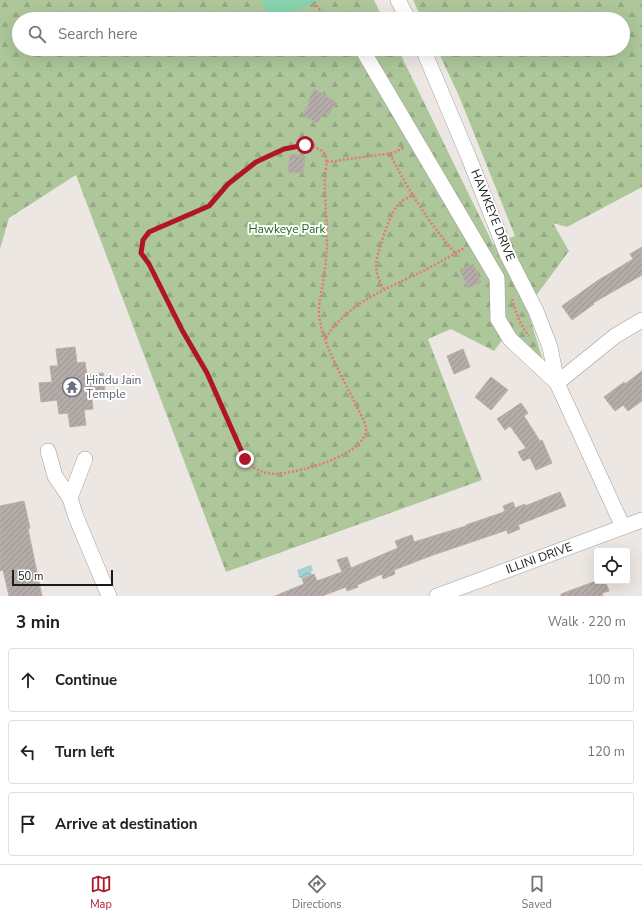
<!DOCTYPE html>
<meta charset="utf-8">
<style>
:root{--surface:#fff;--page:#f6f6f6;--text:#202124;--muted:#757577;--line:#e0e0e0;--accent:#b11628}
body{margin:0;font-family:"Nunito Sans",sans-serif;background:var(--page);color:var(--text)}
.controls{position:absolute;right:12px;bottom:12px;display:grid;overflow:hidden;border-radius:4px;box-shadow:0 4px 16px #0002}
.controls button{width:36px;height:36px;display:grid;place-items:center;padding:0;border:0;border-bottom:1px solid var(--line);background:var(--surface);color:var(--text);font:20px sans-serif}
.scale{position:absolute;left:12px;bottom:10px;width:101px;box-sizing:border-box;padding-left:4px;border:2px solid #1b1b1b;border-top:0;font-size:11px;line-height:14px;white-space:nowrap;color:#1b1b1b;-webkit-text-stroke:3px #fff;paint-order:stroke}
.stop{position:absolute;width:12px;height:12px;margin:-9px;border:3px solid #b11628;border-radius:50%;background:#fff}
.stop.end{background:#b11628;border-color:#fff;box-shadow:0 1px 4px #0008}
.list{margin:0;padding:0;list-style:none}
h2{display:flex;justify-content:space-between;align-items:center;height:52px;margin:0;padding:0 16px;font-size:17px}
h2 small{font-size:13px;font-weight:400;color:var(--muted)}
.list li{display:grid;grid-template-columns:26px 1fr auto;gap:12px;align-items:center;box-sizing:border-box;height:64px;margin:0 8px 8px;padding:0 8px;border:1px solid var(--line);border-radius:4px}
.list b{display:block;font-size:15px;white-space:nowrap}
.list em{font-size:13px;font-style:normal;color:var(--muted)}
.icon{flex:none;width:22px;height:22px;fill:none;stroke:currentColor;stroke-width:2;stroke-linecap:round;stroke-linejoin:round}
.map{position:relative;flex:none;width:642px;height:596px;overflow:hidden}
.search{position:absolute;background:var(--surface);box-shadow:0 4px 16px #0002;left:12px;right:12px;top:12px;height:44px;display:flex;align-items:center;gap:10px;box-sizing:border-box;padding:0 14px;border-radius:22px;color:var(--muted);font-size:15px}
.sheet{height:268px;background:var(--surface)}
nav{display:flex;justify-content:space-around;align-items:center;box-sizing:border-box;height:56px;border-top:1px solid var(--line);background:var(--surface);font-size:11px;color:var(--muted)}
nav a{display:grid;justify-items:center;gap:2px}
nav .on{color:var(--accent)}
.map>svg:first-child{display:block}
</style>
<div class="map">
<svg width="642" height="596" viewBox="0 0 642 596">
<defs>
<pattern id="forest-firs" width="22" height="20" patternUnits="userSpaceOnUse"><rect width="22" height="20" fill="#adc79b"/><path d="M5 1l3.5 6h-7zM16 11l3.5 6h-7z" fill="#94aa85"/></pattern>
<pattern id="water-waves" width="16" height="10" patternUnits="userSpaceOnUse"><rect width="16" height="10" fill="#a7d0d5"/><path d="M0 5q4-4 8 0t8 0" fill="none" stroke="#8fb2b6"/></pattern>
<pattern id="building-hatch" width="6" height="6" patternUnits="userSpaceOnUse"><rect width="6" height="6" fill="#b4aca8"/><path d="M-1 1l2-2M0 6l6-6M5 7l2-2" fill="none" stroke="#9a9390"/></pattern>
</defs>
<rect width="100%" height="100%" fill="#ece7e2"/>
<path fill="url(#forest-firs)" d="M 0,0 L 374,0 L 383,19 L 19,19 L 19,49 L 398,49 L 493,244 L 515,236 L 459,96 L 437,49 L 623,49 L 623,19 L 422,19 L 413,0 L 642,0 L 642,187 L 567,227 L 553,223 L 569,251 L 527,308 L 543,361 L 506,335 L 494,351 L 451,329 L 428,339 L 482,480 L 226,572 L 76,175 L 9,218 L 0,249 Z"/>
<path fill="#88d3ad" d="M 261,0 L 320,0 L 277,19 L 270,19 Z"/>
<path fill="url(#water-waves)" d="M 311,565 L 313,570 L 311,572 L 312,575 L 303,579 L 299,577 L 297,570 Z"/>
<g fill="url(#building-hatch)" stroke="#bbada6">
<path d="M 314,89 L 336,102 L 329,115 L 324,112 L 317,123 L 303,115 L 310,102 L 308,101 Z"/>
<path d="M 290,154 L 305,156 L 303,173 L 288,172 Z"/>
<path d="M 642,247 L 642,275 L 593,303 L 594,304 L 572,320 L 562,306 L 597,281 L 633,259 L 630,254 Z"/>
<path d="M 473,264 L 481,282 L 468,288 L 460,270 Z"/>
<path d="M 75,347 L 77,363 L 85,362 L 87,375 L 103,373 L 105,391 L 91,392 L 93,409 L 84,410 L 86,425 L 70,427 L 68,413 L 59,414 L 57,400 L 41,402 L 39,383 L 52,382 L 50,366 L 58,366 L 56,349 Z"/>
<path d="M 463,349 L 470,367 L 454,374 L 447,356 Z"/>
<path d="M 642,371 L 642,401 L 628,411 L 623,405 L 615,411 L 604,397 L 624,382 L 625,384 Z"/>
<path d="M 491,377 L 508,390 L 491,410 L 475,397 Z"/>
<path d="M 521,403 L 528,413 L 524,416 L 540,441 L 542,440 L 552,463 L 536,470 L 530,458 L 523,461 L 518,452 L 526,448 L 510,426 L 505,430 L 497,419 Z"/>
<path d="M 560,492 L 566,506 L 518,525 L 520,529 L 508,534 L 507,530 L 433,555 L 394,570 L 395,574 L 383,579 L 382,574 L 357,585 L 358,587 L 347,591 L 346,587 L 322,596 L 275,596 L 304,584 L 302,579 L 314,574 L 317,581 L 342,572 L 337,560 L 347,557 L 351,568 L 398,548 L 395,541 L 412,535 L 414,542 L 466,526 L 466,525 L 501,513 L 505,511 L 503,506 L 513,502 L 515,508 L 525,504 L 525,506 Z"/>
<path d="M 24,501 L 30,528 L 28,529 L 42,596 L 9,596 L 3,570 L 0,571 L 0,506 Z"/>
<path d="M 596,581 L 605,581 L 609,591 L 602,593 L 603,596 L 561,596 L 561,594 Z"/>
</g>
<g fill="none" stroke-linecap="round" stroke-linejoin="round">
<defs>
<g id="minor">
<path d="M 398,0 L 408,19"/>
<path d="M 362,49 L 497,278 L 498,319 L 510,339 L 557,383"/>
<path d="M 423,49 L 469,158 L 507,254 L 536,311 L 550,347 L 557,383 L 623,527"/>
<path d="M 557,383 L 615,336 L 642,320"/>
<path d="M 48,451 L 55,476 L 70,498"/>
<path d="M 85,459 L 70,498 L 76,517 L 109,596"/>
<path d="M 437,596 L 642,520"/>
</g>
</defs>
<use href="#minor" stroke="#9c9c9c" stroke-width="16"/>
<g stroke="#e97577" stroke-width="2.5" stroke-dasharray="2 2" stroke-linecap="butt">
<path d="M 314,2 L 326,19"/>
<path d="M 305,145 C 312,147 320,148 324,153 C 329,160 325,170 325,177 C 324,204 329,232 326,259 C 325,275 321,291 319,307 C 317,335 343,378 355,403 C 358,410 365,420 366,428 C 368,452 312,468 295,471 C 282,474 268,476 256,469 C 252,467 249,462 245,459 L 207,373 L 182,330 L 149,264 L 141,253 L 143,240 L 149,232 L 209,206 L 228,184 L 256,161 L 284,149 Z"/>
<path d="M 390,154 C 409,192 428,221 455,253"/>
<path d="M 327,162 L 393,153 L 405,147"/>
<path d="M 384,289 C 380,282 376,274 376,266 C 376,254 390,215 397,206 C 400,202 407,198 412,195"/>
<path d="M 512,299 C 516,313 520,325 529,336"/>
<path d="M 326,338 C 348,302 387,289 423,271 C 437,264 450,256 464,248"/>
</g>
<use href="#minor" stroke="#fff" stroke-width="15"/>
</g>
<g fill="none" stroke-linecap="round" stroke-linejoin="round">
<path stroke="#b11628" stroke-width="5" d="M 245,459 L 207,373 L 182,330 L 149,264 L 141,253 L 143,240 L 149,232 L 209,206 L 228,184 L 256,162 L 284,149 L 305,145"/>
</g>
<defs>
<symbol id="temple-ring" viewBox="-11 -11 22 22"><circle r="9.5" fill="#fff" stroke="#6b7280" stroke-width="1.5"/><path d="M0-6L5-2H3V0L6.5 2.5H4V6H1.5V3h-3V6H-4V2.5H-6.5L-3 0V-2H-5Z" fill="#6b7280"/></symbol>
</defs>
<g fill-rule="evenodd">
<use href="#temple-ring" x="61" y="376" width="22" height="22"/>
</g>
<g text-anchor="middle" stroke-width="4" stroke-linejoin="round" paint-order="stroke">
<g font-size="12" fill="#1b1b1b" stroke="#fff">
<text transform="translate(493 215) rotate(68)" y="4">HAWKEYE DRIVE</text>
<text transform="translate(539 558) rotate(-20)" y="4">ILLINI DRIVE</text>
</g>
<g font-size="12" fill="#1a6c17" stroke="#fff">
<text x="287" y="233">Hawkeye Park</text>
</g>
<g font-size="12" fill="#5b616d" stroke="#fff" text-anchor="start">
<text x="86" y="384">Hindu Jain<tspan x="86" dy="14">Temple</tspan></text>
</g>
</g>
</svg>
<div class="controls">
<button><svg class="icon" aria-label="locate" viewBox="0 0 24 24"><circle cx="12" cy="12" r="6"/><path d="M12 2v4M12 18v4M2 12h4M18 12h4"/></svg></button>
</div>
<div class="scale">50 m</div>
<div class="stop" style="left:305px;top:145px"></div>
<div class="stop end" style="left:245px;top:459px"></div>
<div class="search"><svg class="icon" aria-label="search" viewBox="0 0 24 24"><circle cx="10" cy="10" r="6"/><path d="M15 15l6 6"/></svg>Search here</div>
</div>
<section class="sheet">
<h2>3 min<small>Walk · 220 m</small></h2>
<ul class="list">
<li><svg class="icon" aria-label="ahead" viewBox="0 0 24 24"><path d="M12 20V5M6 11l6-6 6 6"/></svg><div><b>Continue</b></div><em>100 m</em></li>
<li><svg class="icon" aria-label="left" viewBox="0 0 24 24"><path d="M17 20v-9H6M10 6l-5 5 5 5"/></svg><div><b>Turn left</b></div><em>120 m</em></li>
<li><svg class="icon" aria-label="arrive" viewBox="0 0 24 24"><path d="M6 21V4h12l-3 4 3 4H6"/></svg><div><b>Arrive at destination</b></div></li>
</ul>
</section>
<nav>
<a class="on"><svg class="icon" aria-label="map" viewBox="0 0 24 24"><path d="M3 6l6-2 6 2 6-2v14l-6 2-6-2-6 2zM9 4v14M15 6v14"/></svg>Map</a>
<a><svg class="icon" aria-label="directions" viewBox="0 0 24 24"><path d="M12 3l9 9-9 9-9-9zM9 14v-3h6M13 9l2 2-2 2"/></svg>Directions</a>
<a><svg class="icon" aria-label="saved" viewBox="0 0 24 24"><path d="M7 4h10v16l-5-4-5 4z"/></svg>Saved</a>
</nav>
